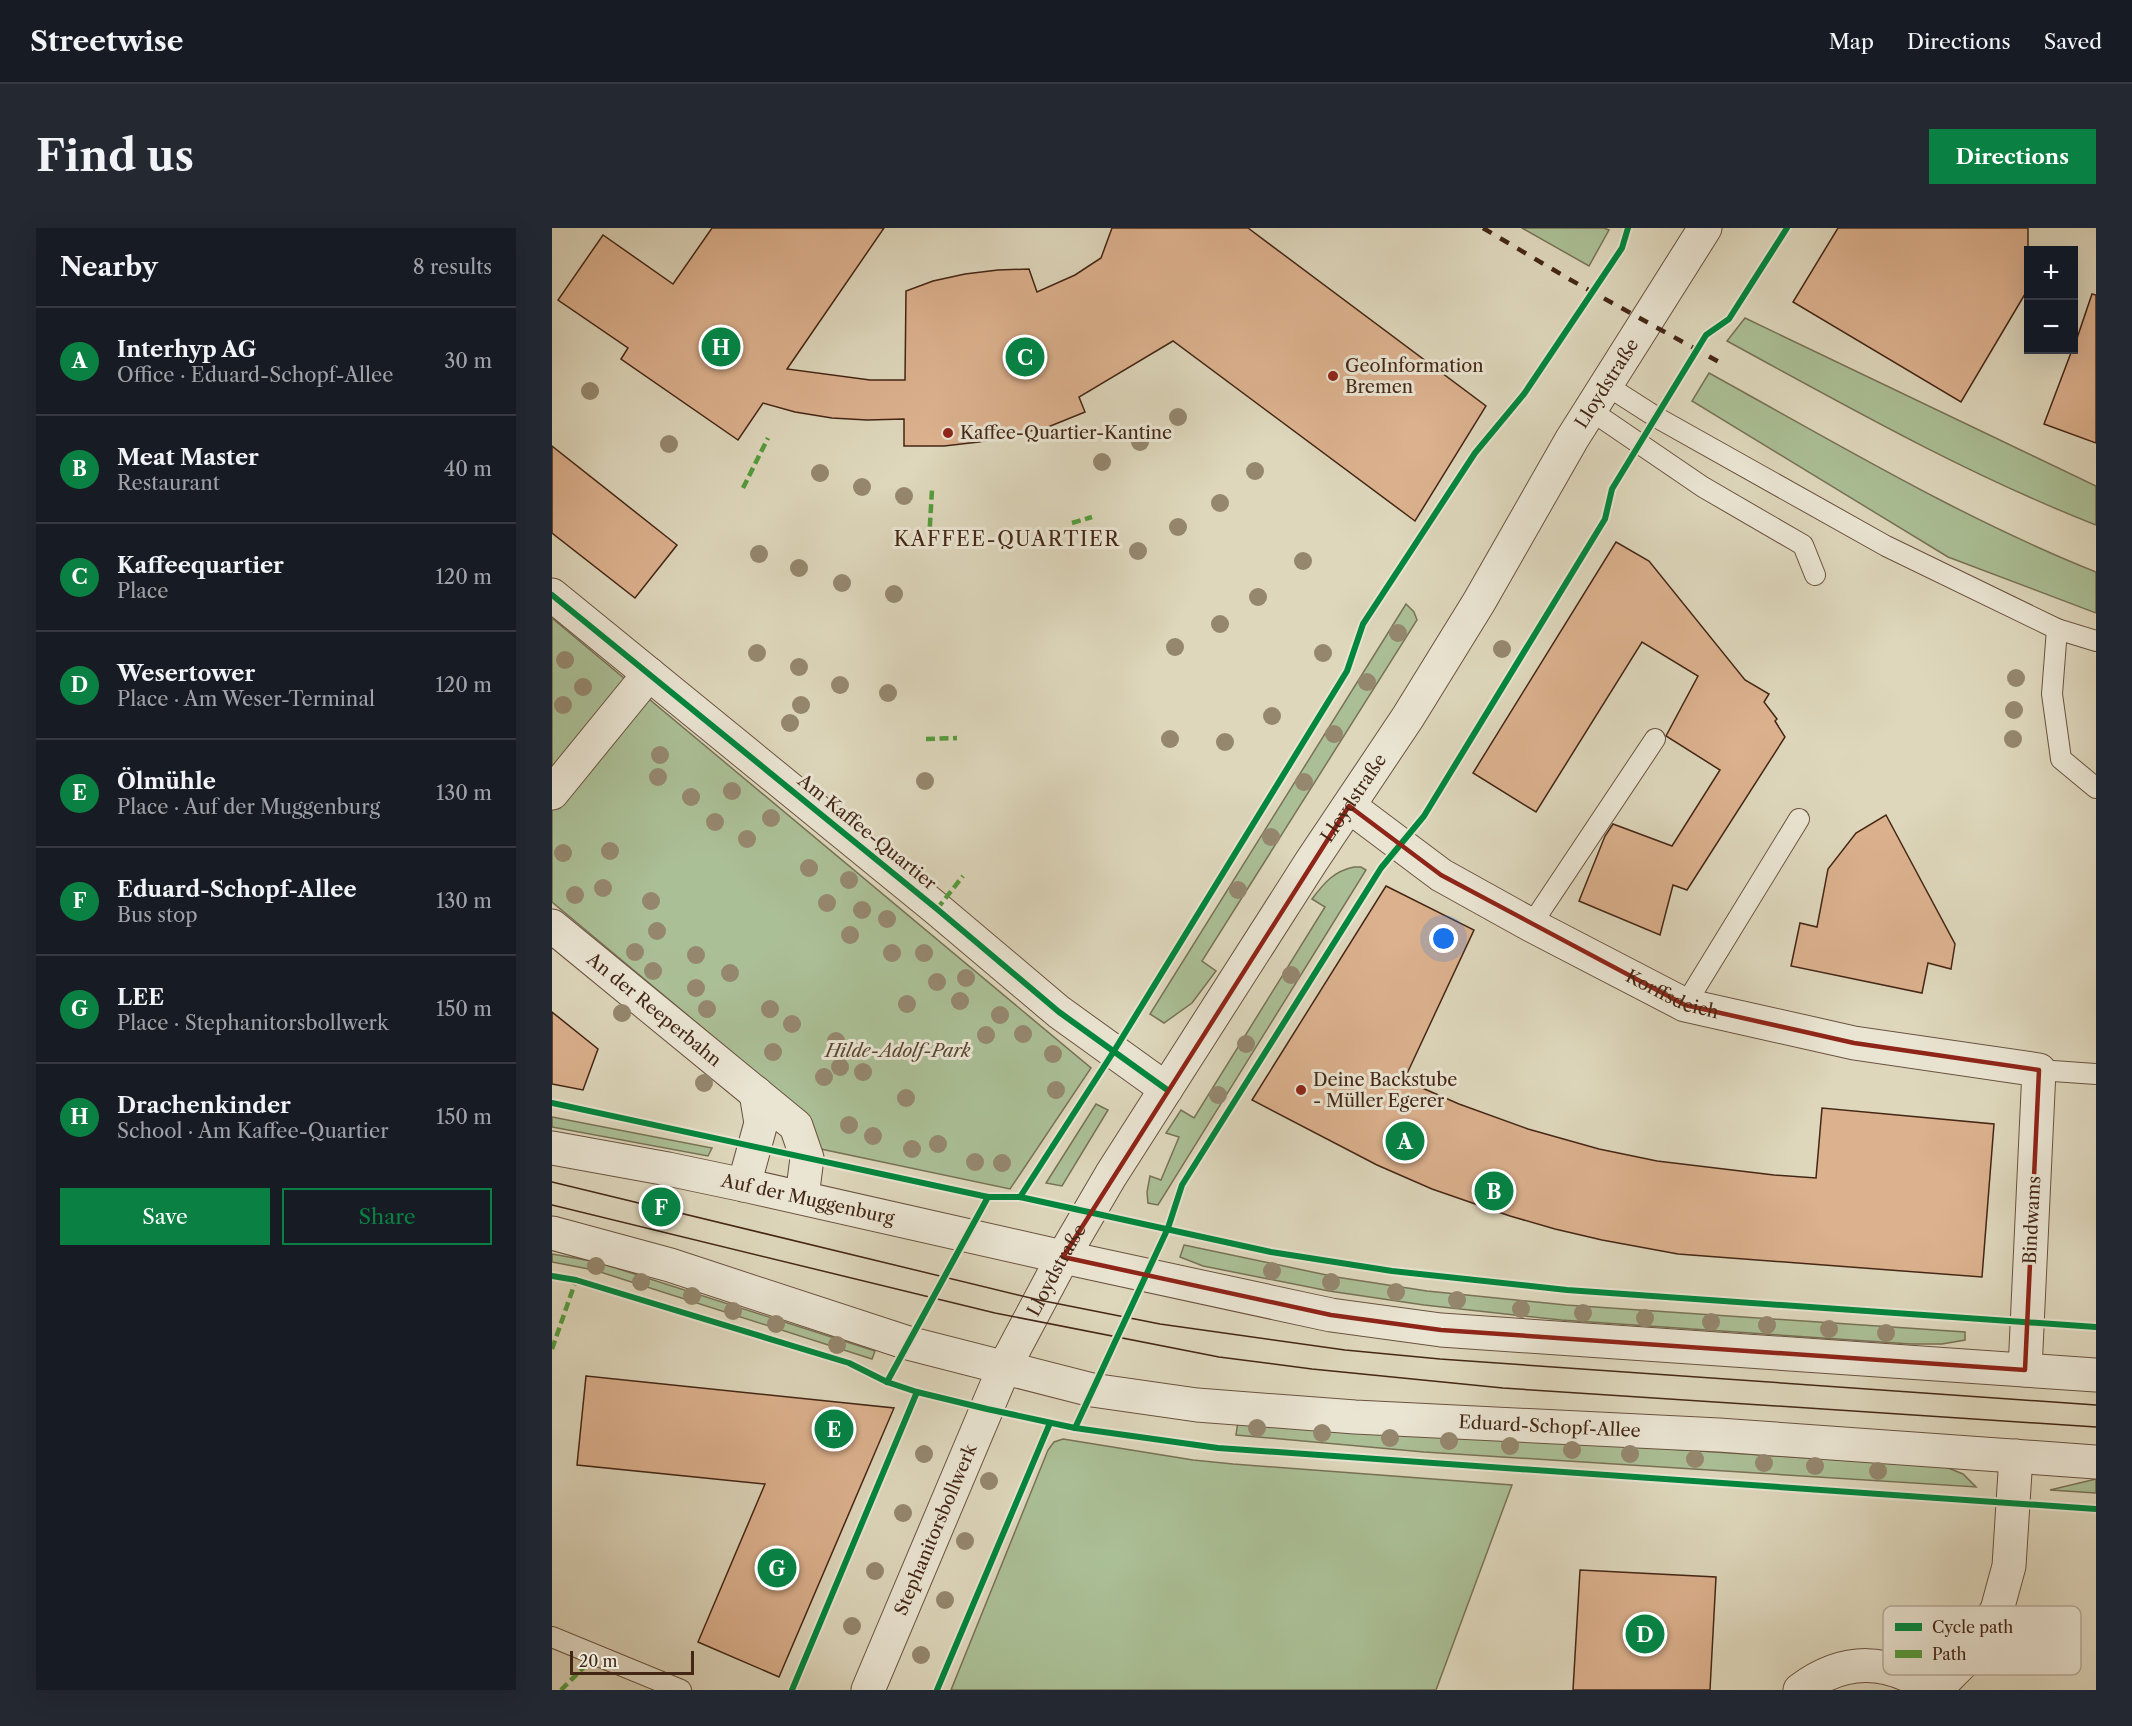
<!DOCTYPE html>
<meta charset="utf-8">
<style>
:root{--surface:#171b24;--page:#242831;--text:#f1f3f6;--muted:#9ea1a6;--line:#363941;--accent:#0b8043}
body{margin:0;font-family:"Libre Caslon Text",serif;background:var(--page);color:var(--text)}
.controls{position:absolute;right:18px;top:18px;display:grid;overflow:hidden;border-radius:0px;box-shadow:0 6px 24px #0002}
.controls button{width:54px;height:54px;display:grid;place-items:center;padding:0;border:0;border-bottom:2px solid var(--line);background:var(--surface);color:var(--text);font:30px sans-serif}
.scale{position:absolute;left:18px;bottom:15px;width:124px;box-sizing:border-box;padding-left:6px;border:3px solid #442615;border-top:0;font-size:16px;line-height:21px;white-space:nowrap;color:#442615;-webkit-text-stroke:4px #eae5d3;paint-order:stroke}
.you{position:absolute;left:892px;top:711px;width:21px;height:21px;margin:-15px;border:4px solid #fff;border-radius:50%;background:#1a73e8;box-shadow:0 0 0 9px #1a73e833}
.badge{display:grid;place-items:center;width:39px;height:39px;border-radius:50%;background:var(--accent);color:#fff;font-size:20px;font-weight:700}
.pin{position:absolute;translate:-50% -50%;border:3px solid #fff;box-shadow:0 2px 6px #0006}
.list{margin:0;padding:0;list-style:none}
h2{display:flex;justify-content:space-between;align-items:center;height:78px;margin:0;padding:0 24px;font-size:26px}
h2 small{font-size:20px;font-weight:400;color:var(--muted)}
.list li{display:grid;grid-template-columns:39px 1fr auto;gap:18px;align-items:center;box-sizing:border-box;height:108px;padding:0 24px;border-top:2px solid var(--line)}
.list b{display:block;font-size:22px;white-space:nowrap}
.list p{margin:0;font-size:20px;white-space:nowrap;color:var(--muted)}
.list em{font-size:20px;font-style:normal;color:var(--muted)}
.actions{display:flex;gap:12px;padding:18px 24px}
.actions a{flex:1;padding:14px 0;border:2px solid var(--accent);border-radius:0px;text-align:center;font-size:21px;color:var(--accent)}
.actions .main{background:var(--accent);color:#fff}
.map{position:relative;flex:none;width:1544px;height:1462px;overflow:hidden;border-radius:0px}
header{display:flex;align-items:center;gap:36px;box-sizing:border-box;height:84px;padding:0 30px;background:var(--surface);border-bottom:2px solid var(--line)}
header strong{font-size:28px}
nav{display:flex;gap:33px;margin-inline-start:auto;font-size:21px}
.intro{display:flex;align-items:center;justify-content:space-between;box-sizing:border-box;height:144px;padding:0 36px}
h1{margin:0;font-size:42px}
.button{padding:15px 27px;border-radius:0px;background:var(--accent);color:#fff;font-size:21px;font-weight:700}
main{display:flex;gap:36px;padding:0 36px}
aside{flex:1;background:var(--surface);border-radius:0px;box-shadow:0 6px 24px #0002}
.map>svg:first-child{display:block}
</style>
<header>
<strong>Streetwise</strong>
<nav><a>Map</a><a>Directions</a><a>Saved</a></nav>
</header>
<div class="intro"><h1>Find us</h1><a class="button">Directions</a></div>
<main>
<aside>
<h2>Nearby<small>8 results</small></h2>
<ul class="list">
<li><span class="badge">A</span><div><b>Interhyp AG</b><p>Office · Eduard-Schopf-Allee</p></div><em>30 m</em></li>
<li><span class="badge">B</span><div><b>Meat Master</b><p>Restaurant</p></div><em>40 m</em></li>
<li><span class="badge">C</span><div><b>Kaffeequartier</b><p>Place</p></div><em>120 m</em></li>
<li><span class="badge">D</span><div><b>Wesertower</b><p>Place · Am Weser-Terminal</p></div><em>120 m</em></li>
<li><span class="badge">E</span><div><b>Ölmühle</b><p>Place · Auf der Muggenburg</p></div><em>130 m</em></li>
<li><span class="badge">F</span><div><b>Eduard-Schopf-Allee</b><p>Bus stop</p></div><em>130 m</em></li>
<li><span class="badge">G</span><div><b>LEE</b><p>Place · Stephanitorsbollwerk</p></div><em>150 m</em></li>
<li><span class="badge">H</span><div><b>Drachenkinder</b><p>School · Am Kaffee-Quartier</p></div><em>150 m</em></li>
</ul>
<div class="actions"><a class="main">Save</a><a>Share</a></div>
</aside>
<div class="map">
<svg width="1544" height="1462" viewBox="0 0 1544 1462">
<rect width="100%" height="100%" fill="#ded7bc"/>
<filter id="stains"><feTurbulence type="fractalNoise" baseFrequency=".00333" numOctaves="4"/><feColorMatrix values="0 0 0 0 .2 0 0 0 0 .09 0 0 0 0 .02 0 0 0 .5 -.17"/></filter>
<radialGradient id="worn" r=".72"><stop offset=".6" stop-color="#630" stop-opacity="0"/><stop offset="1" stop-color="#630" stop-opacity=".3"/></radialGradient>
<g fill="#abbf96" stroke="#787256" stroke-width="1.5">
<path d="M 970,0 L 1052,0 L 1057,2 L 1037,38 Z"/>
<path d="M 1193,90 L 1544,258 L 1544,297 C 1416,247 1296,179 1175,113 Z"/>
<path d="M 1157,145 C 1284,215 1409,290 1544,344 L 1544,385 L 1396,329 L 1140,173 Z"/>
<path d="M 854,376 L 862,384 L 865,392 L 650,733 L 664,743 L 640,775 L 612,795 L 598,786 Z"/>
<path d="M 0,390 L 539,840 L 458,961 L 269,921 L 255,887 L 0,674 Z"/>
<path d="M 802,639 L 809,639 L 814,642 L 606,977 L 596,975 L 595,964 L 598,948 L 609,952 L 627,909 L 614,905 L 629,882 L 642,890 L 773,679 L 760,671 C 772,655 782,643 802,639 Z"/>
<path d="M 544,876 L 556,882 L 510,958 L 494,955 Z"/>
<path d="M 0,889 L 160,920 L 156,928 L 0,899 Z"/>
<path d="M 632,1017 L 784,1049 L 875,1063 L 1014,1077 L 1413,1104 L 1413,1112 L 1390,1116 L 1359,1116 L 1009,1092 L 872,1077 L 777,1063 L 651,1038 L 628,1029 Z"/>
<path d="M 0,1026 L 45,1034 L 323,1123 L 320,1131 L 42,1042 L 0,1034 Z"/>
<path d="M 686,1193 L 1394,1239 L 1411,1246 L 1424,1259 L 872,1224 L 684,1207 Z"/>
<path d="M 511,1211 L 641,1232 L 681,1236 L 960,1257 L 884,1462 L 399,1462 L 496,1222 L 502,1214 Z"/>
<path d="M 1544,1251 L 1544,1265 L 1498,1262 Z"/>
</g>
<g fill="#dcb18e" stroke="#442615" stroke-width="1.5">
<path d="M 160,0 L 332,0 L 235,141 L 318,152 L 353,152 L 354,63 L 381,53 L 413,46 L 446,42 L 477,41 L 485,64 L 523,47 L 549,30 L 560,0 L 696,0 L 934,178 L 863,293 L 621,113 L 527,169 L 533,184 L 496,199 L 461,207 L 427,214 L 392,218 L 352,218 L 352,191 L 315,192 L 280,190 L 243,184 L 211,175 L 186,212 L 69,131 L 76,120 L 6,72 L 51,7 L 121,56 Z"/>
<path d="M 1286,0 L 1476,0 L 1476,61 L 1409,174 L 1241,74 Z"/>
<path d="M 1540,66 L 1544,67 L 1544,215 L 1492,196 L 1520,122 L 1521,122 Z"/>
<path d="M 0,218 L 125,317 L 83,370 L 0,305 Z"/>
<path d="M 1064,314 L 1097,333 L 1193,452 L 1217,466 L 1212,474 L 1225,491 L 1223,493 L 1233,509 L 1135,662 L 1121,657 L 1108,707 L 1027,673 L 1053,608 L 1061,596 L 1120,618 L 1168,542 L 1114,508 L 1146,448 L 1090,414 L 984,584 L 921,545 Z"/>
<path d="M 1334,587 L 1403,716 L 1399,741 L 1376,735 L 1370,765 L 1239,738 L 1248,695 L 1265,699 L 1276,641 L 1304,605 Z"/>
<path d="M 834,658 L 922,702 L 852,852 L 907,876 L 976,901 L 1047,921 L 1105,933 L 1222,947 L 1264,950 L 1270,880 L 1442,896 L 1430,1049 L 1126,1026 L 1050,1012 L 1003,1001 L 958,988 L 880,961 L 825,937 L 700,872 Z"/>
<path d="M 0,784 L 46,821 L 31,862 L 0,856 Z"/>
<path d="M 34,1148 L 342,1180 L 227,1449 L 146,1414 L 213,1256 L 25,1237 Z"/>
<path d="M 1028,1342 L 1164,1349 L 1158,1462 L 1021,1462 Z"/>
</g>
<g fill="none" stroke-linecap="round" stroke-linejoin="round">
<defs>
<g id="service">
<path d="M 1054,157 L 1104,189 L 1334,318 L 1505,401 L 1544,413"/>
<path d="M 1038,182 L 1151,259 L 1251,317 L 1263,347"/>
<path d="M 1505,401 L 1500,466 L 1509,531 L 1544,560"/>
<path d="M 979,697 L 1103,511"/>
<path d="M 1133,777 L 1247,591"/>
<path d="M 1487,842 L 1544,846"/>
<path d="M 0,1409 L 129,1462"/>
</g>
<g id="minor">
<path d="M 0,367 L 385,681 L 507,784 L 614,861"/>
<path d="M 0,565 L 97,446"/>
<path id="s1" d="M 797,578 L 889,647 L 979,697 L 1133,777 L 1302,815 L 1487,842 L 1473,1142"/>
<path id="s2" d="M 0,698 L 244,898 L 255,930 L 250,969"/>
<path d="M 192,957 L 209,895 L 204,865"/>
<path id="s3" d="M 316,1462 L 452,1140"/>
<path d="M 1248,1462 C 1294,1428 1336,1431 1383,1462 L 1409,1436 L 1445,1382 L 1457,1338 L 1464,1228"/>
</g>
<g id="tertiary">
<path id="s4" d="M 0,920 L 116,941 L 192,957 L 511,1029 L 779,1087 L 889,1102 L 1544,1147"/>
<path id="s5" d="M 0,1005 L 118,1037 L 356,1115 L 540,1162 L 645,1177 L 803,1189 L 1167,1207 L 1544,1234"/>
<path id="s6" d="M 452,1140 L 511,1029 L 559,947 L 759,634 L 856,489 L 927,374 L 1020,211 L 1153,0"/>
</g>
</defs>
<use href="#service" stroke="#6a523f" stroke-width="22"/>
<use href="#minor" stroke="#6a523f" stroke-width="35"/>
<use href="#tertiary" stroke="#6a523f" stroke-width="35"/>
<use href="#service" stroke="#eae5d3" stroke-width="20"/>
<use href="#minor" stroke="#eae5d3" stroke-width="33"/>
<use href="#tertiary" stroke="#eae5d3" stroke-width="33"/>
<g stroke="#442615" stroke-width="1.5">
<path d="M 0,954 L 487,1072 L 608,1096 L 793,1122 L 888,1131 L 1544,1177"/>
<path d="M 0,977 L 443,1085 L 667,1129 L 760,1141 L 951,1160 L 1544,1199"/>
</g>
<path stroke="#442615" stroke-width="4.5" stroke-dasharray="10 10" stroke-linecap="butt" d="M 931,0 L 1017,51 L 1167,134"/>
<g stroke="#549c3d" stroke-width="4.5" stroke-dasharray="9 4.5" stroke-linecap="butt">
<path d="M 191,260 L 216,210"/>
<path d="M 520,295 L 540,289"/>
<path d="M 377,312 L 380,262"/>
<path d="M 374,511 L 405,510"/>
<path d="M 385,681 L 411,648"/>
<path d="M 0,1121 L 24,1052"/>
<path d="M 9,1462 L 44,1427"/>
</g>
<defs>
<g id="cycleway">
<path d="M 0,367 L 385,681 L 507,784 L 614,861"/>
<path d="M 0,875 L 436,969 L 468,969 L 719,1024 L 840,1043 L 1015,1062 L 1544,1099"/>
<path d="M 468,969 L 562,823 L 795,443 L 811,396 L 923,225 L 972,166 L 1070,20 L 1076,0"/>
<path d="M 0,1048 L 24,1052 L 297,1135 L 335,1154 L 365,1164 L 435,1181 L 523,1200 L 666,1220 L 1544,1281"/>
<path d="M 335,1154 L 436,969"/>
<path d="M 523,1200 L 616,1000 L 630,957 L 829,640 L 872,588 L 1053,291 L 1060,261 L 1154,107 L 1177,91 L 1235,0"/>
<path d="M 240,1462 L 365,1164"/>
<path d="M 385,1462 L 498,1195"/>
</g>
</defs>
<use href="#cycleway" stroke="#eae5d3" stroke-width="10"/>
<use href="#cycleway" stroke="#00873e" stroke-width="6"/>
</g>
<g fill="#95876e">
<circle cx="38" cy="163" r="9"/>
<circle cx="626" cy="189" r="9"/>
<circle cx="588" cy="214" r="9"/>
<circle cx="117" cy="216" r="9"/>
<circle cx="550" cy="234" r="9"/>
<circle cx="703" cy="243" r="9"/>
<circle cx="268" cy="245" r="9"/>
<circle cx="310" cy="259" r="9"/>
<circle cx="352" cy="268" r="9"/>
<circle cx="668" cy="275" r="9"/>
<circle cx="626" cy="299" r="9"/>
<circle cx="586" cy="323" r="9"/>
<circle cx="207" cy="326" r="9"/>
<circle cx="751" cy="333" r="9"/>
<circle cx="247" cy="340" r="9"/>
<circle cx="290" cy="355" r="9"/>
<circle cx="342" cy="366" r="9"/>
<circle cx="706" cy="369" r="9"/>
<circle cx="668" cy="396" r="9"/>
<circle cx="846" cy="405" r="9"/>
<circle cx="623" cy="419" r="9"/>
<circle cx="950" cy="421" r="9"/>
<circle cx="205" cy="425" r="9"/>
<circle cx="771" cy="425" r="9"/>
<circle cx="13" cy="432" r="9"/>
<circle cx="247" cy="439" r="9"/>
<circle cx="1464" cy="450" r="9"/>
<circle cx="815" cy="454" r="9"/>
<circle cx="288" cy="457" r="9"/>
<circle cx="31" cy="459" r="9"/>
<circle cx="336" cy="465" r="9"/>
<circle cx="11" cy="477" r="9"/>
<circle cx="249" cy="477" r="9"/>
<circle cx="1462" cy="482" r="9"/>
<circle cx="720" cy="488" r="9"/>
<circle cx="238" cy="495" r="9"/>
<circle cx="782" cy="506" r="9"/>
<circle cx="618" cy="511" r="9"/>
<circle cx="1461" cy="511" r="9"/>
<circle cx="673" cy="514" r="9"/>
<circle cx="108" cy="527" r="9"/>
<circle cx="106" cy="549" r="9"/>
<circle cx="373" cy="553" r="9"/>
<circle cx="752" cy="554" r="9"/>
<circle cx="180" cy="563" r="9"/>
<circle cx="139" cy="569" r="9"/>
<circle cx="219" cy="590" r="9"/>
<circle cx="163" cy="594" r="9"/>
<circle cx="719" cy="609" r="9"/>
<circle cx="195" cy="611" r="9"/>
<circle cx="58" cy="623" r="9"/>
<circle cx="11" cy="625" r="9"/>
<circle cx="257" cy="640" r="9"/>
<circle cx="297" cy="652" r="9"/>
<circle cx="51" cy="660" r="9"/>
<circle cx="686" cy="662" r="9"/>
<circle cx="23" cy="667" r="9"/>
<circle cx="99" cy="673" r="9"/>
<circle cx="275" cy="675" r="9"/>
<circle cx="310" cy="682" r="9"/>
<circle cx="335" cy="691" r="9"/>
<circle cx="105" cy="703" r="9"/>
<circle cx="298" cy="707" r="9"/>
<circle cx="83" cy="724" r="9"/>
<circle cx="340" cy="725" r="9"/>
<circle cx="372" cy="725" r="9"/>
<circle cx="144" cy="727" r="9"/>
<circle cx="101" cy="743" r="9"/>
<circle cx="178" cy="745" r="9"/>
<circle cx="739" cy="747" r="9"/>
<circle cx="414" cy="750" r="9"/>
<circle cx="385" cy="754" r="9"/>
<circle cx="144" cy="760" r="9"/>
<circle cx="408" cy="773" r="9"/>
<circle cx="355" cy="776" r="9"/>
<circle cx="155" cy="781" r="9"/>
<circle cx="218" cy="781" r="9"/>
<circle cx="70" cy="785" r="9"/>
<circle cx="448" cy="787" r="9"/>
<circle cx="240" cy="796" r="9"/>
<circle cx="471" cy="806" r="9"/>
<circle cx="434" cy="807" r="9"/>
<circle cx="284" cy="813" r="9"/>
<circle cx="694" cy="816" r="9"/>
<circle cx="221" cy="824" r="9"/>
<circle cx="501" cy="826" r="9"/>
<circle cx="288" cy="839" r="9"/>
<circle cx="311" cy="844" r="9"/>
<circle cx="272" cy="849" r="9"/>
<circle cx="152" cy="855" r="9"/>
<circle cx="504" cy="862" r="9"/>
<circle cx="666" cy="867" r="9"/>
<circle cx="354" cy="870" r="9"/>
<circle cx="297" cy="897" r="9"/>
<circle cx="321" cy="908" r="9"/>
<circle cx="386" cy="916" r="9"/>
<circle cx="360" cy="921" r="9"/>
<circle cx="423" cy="934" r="9"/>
<circle cx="450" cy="935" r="9"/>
<circle cx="44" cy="1038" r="9"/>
<circle cx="720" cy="1043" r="9"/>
<circle cx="89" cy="1054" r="9"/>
<circle cx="779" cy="1054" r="9"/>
<circle cx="844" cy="1064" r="9"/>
<circle cx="140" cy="1068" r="9"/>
<circle cx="905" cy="1072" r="9"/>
<circle cx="969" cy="1081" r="9"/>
<circle cx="181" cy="1083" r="9"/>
<circle cx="1031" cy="1085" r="9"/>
<circle cx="1093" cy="1090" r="9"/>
<circle cx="1159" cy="1094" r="9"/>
<circle cx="224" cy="1096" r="9"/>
<circle cx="1215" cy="1097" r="9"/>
<circle cx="1277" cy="1101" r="9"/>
<circle cx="1334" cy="1105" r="9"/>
<circle cx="285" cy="1117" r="9"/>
<circle cx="705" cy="1200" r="9"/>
<circle cx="770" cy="1205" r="9"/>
<circle cx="838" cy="1210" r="9"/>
<circle cx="897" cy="1213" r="9"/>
<circle cx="958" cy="1218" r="9"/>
<circle cx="1020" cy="1222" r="9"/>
<circle cx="372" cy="1226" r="9"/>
<circle cx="1078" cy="1226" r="9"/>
<circle cx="1143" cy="1231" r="9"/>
<circle cx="1212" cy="1235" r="9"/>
<circle cx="1263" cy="1238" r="9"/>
<circle cx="1326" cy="1243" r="9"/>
<circle cx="437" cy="1253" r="9"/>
<circle cx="351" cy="1285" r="9"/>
<circle cx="413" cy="1313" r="9"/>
<circle cx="323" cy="1343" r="9"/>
<circle cx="393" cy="1372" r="9"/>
<circle cx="300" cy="1398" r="9"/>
<circle cx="369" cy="1427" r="9"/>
</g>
<path fill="none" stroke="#8f2418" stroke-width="4.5" stroke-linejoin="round" d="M 797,578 L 889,647 L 1133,777 L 1302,815 L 1487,842 L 1473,1142 L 889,1102 L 779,1087 L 511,1029 Z"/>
<g fill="#8f2418" stroke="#eae5d3" stroke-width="2">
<circle cx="781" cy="148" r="6"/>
<circle cx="396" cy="205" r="6"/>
<circle cx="749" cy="862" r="6"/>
</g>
<g text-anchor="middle" stroke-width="6" stroke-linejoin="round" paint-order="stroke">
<g font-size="18" fill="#442615" stroke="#eae5d3" text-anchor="start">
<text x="793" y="144">GeoInformation<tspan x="793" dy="21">Bremen</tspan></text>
<text x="408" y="211">Kaffee-Quartier-Kantine</text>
<text x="761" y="858">Deine Backstube<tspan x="761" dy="21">- Müller Egerer</tspan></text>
</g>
<g font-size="18" fill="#442615" stroke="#eae5d3">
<text dy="6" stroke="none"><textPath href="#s6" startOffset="1155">Lloydstraße</textPath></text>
<text dy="6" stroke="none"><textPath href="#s6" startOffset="669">Lloydstraße</textPath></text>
<text transform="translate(315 604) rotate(39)" y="6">Am Kaffee-Quartier</text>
<text dy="6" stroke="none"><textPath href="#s1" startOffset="376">Korffsdeich</textPath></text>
<text dy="6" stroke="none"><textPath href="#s2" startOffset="132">An der Reeperbahn</textPath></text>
<text dy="6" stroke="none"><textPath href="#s4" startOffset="261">Auf der Muggenburg</textPath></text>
<text transform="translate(1480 992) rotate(-87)" y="6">Bindwams</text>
<text dy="6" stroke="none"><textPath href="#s6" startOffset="111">Lloydstraße</textPath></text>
<text dy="6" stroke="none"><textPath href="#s5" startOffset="1022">Eduard-Schopf-Allee</textPath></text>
<text dy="6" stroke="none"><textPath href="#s3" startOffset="174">Stephanitorsbollwerk</textPath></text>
</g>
<g font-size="18" font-style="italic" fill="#59452f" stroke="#eae5d3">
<text x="346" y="829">Hilde-Adolf-Park</text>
</g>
<g font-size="20" letter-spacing="1.5" fill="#442615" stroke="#eae5d3">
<text x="455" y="318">KAFFEE-QUARTIER</text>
</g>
</g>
<rect x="1331" y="1378" width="198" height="69" rx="9" fill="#eae5d3" stroke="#b8ac9a" stroke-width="1.5"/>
<rect x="1343" y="1395" width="27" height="8" fill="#00873e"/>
<rect x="1343" y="1422" width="27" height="8" fill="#549c3d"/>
<g font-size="16" fill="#442615">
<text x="1380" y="1405">Cycle path</text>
<text x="1380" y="1432">Path</text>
</g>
<rect width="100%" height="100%" filter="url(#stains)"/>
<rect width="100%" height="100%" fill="url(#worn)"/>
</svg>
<div class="controls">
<button>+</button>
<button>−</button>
</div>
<div class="scale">20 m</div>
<div class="you"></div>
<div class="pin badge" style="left:853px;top:913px">A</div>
<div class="pin badge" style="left:942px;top:963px">B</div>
<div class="pin badge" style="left:473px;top:129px">C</div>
<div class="pin badge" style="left:1093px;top:1406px">D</div>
<div class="pin badge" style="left:282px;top:1201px">E</div>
<div class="pin badge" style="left:109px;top:979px">F</div>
<div class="pin badge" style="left:225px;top:1340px">G</div>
<div class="pin badge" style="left:169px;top:119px">H</div>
</div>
</main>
